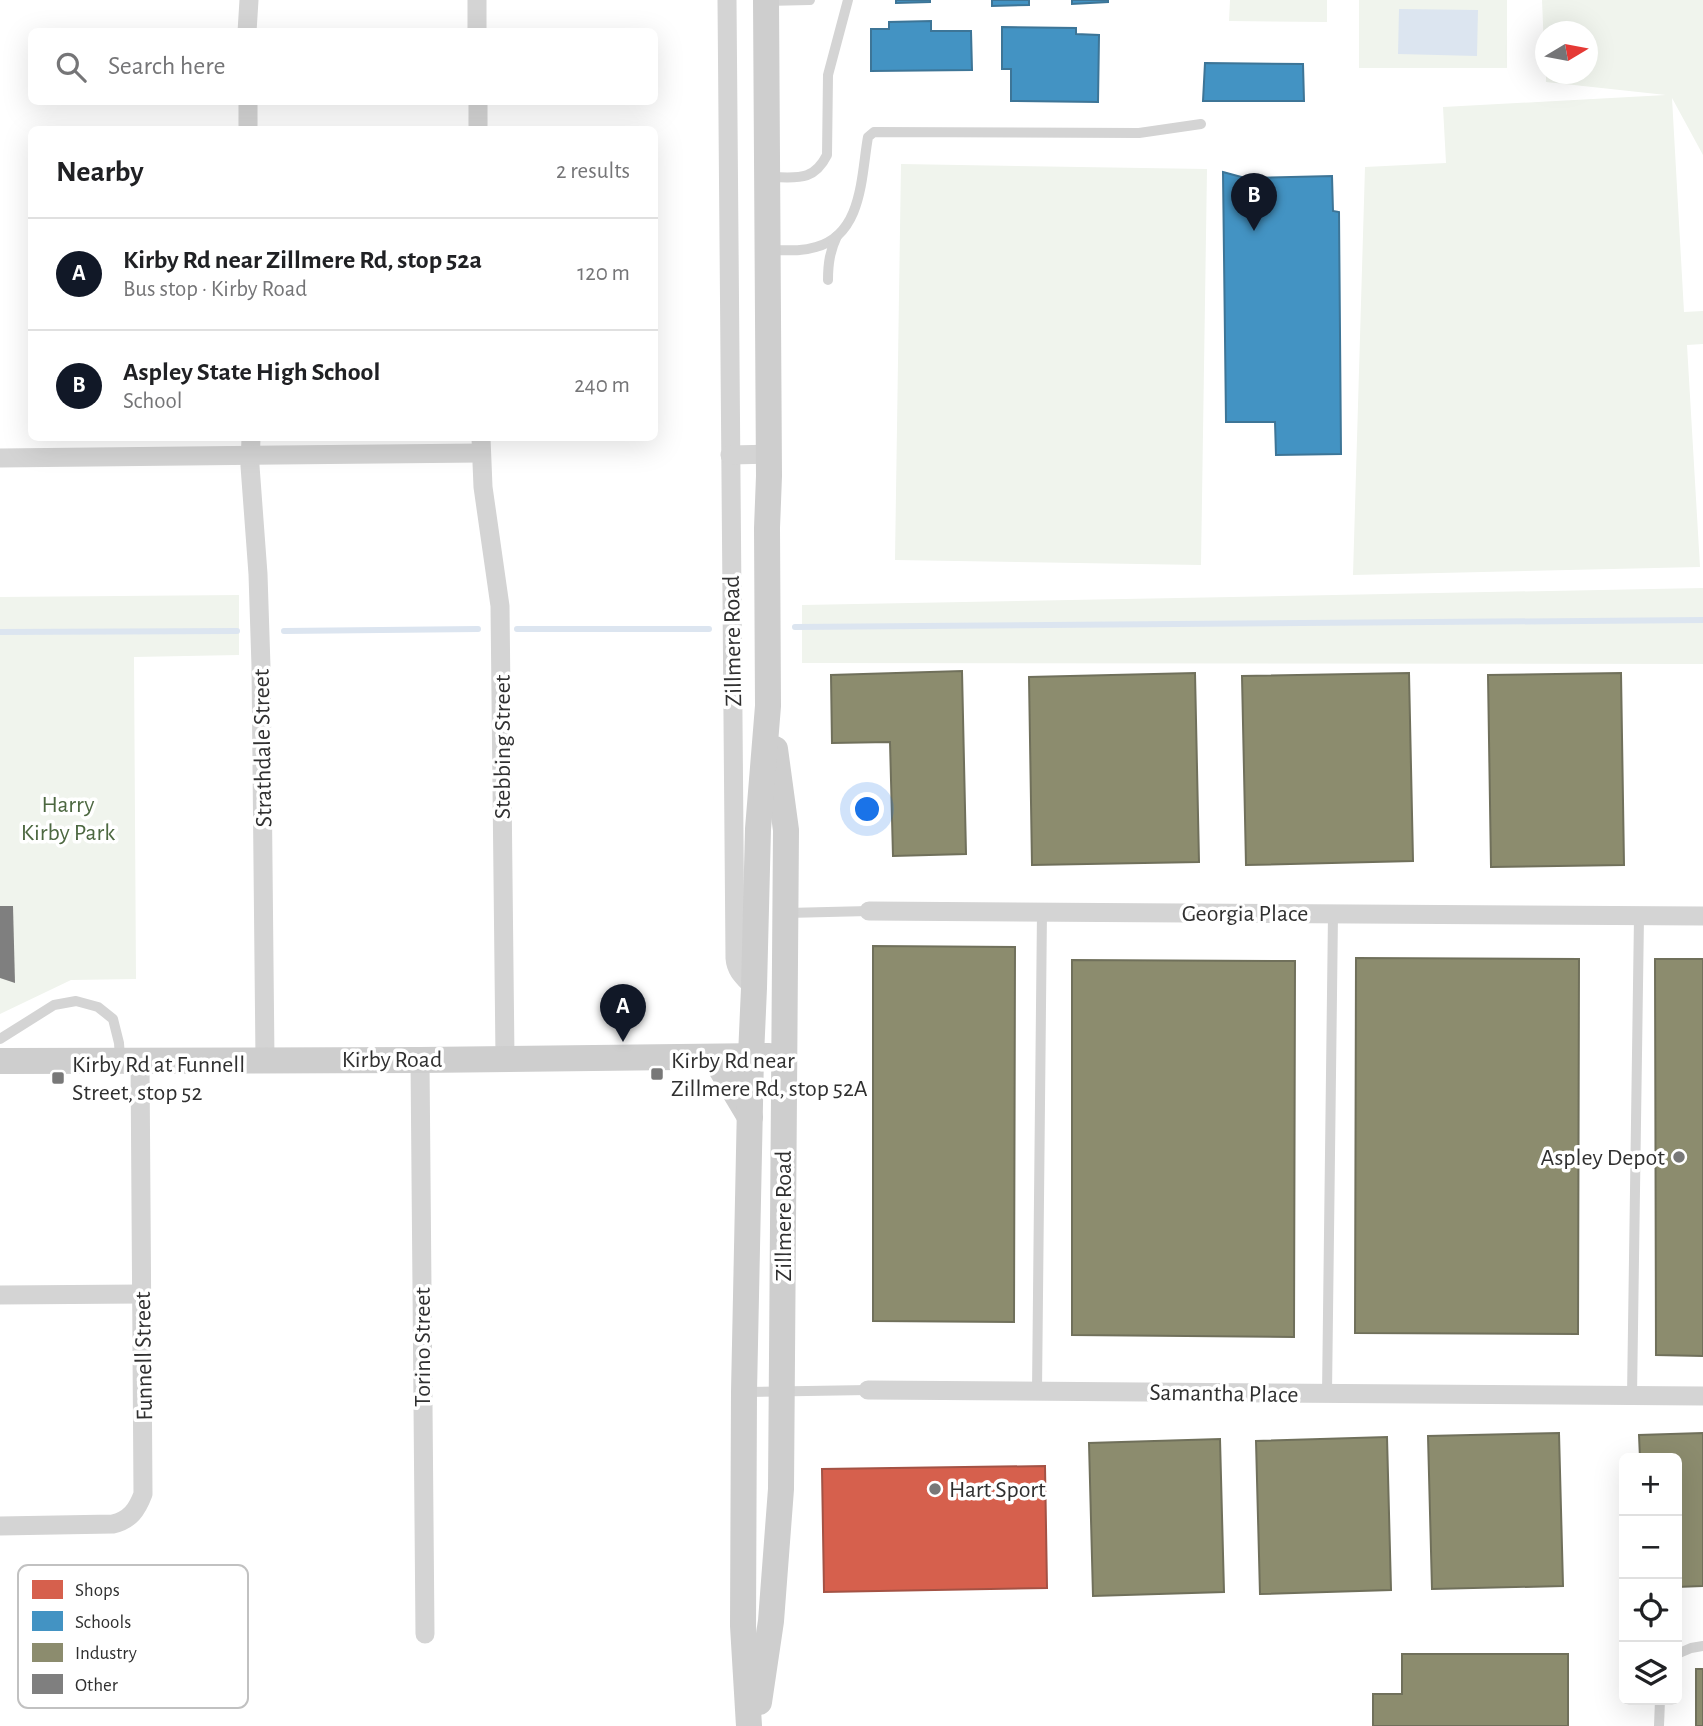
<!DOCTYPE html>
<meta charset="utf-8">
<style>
:root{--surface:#fff;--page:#f6f6f6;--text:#202124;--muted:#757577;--line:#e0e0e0;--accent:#111827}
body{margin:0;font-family:"Alegreya Sans",sans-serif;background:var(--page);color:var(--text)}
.controls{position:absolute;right:21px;bottom:21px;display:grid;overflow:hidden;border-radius:10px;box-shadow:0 7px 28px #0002}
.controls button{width:63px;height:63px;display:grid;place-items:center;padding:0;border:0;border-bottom:2px solid var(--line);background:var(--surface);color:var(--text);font:35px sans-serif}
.compass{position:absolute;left:1535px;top:21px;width:63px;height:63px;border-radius:50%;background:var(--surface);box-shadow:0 7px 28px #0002;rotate:80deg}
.you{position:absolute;left:868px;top:810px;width:24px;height:24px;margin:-18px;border:5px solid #fff;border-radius:50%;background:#1a73e8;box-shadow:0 0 0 10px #1a73e833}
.badge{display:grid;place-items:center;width:46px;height:46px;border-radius:50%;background:var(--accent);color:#fff;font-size:23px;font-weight:700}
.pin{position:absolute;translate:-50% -58px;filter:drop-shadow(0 2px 4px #0008)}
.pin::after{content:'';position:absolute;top:37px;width:24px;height:21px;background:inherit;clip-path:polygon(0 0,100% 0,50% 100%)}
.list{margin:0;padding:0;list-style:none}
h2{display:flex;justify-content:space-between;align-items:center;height:91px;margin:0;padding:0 28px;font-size:30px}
h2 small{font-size:23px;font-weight:400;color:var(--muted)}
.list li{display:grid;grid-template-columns:46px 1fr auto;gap:21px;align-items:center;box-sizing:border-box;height:112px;padding:0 28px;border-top:2px solid var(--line)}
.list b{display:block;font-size:26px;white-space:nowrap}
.list p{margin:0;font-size:23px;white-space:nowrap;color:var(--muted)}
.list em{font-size:23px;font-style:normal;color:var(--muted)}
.icon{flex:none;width:38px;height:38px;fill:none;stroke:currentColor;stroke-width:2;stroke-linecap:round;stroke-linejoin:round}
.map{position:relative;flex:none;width:1703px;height:1726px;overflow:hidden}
.search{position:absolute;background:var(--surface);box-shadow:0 7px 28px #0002;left:28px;top:28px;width:630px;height:77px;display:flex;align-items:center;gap:18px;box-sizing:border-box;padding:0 24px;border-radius:10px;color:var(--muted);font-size:26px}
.panel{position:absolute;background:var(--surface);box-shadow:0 7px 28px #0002;left:28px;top:126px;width:630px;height:315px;border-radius:10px}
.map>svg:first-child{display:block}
</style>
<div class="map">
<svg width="1703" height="1726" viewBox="0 0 1703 1726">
<rect width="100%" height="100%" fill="#fff"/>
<g fill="#f0f4ed">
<path d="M 1230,0 L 1327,0 L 1327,22 L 1229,21 Z"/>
<rect x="1359" y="0" width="148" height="68"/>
<path d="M 1542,0 L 1703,0 L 1703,155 L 1672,98 L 1684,312 L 1703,311 L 1703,344 L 1687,345 L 1700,567 L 1353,575 L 1365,167 L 1446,163 L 1443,107 L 1666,95 L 1546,82 L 1546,74 L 1588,74 L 1588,32 L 1546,32 L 1545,73 Z"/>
<path d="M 901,164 L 1207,169 L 1201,565 L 895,560 Z"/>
<path d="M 1703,588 L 1703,664 L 802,663 L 802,605 Z"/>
<path d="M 239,595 L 239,655 L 134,657 L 136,979 L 71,980 L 0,1014 L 0,597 Z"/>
</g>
<path fill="#dce5f0" d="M 1399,9 L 1478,10 L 1477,56 L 1398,54 Z"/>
<path fill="#d6604d" stroke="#a45244" stroke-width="2" d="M 1045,1466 L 1047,1588 L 824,1592 L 822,1469 Z"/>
<g fill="#4393c3" stroke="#3d7597" stroke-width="2">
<path d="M 896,0 L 930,0 L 930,2 L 896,3 Z"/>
<path d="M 992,0 L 1029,0 L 1029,5 L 992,6 Z"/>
<path d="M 1072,0 L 1108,0 L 1108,2 L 1072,4 Z"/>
<path d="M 931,21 L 931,31 L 971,31 L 972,70 L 871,71 L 871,29 L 889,29 L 889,22 Z"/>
<path d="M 1002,27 L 1076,28 L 1076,34 L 1099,35 L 1098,102 L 1011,101 L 1011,69 L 1002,69 Z"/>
<path d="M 1205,63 L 1303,64 L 1304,101 L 1203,101 Z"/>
<path d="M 1223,172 L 1245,178 L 1332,176 L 1333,211 L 1339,212 L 1341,454 L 1276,455 L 1275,422 L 1226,422 Z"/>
</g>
<g fill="#8c8c6e" stroke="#70705b" stroke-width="2">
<path d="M 962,671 L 966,854 L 893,856 L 890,742 L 832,743 L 831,675 Z"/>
<path d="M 1195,673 L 1199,862 L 1032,865 L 1029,677 Z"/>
<path d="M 1409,673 L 1413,861 L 1246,865 L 1242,676 Z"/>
<path d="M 1621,673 L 1624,865 L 1491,867 L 1488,675 Z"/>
<path d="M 873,946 L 1015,947 L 1014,1322 L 873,1321 Z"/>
<path d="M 1356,958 L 1579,959 L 1578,1334 L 1355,1333 Z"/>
<path d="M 1655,959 L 1703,959 L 1703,1356 L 1656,1355 Z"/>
<path d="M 1072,960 L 1295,961 L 1294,1337 L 1072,1335 Z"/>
<path d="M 1559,1433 L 1563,1586 L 1432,1589 L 1428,1436 Z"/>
<path d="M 1703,1433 L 1703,1586 L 1677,1587 L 1677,1458 L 1640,1458 L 1639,1435 Z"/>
<path d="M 1387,1437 L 1391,1590 L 1260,1594 L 1256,1441 Z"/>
<path d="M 1220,1439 L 1224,1592 L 1093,1596 L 1089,1443 Z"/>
<path d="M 1402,1654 L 1568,1654 L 1568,1726 L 1373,1726 L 1373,1694 L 1402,1694 Z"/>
<rect x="1696" y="1669" width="7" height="57"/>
</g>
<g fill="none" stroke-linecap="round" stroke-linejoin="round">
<g stroke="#dce5f0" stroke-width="6">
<path d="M 795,627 L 1703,620"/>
<path d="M 517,629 L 709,629"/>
<path d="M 284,631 L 478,629"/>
<path d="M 0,632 L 237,631"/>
</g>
</g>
<path fill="#7f7f7f" d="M 0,906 L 13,906 L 15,983 L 0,978 Z"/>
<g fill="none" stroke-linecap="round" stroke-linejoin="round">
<g stroke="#d4d4d4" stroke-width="10">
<path d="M 766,1 L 810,0"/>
<path d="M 768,177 C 795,177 813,183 827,155 L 828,75 L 848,0"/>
<path d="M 767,250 C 784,250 800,252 816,247 C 863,234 861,176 868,137 L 874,132 L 1139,133 L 1201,124"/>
<path d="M 828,280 C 828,263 830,251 837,236"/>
<path d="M 787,913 L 869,911"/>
<path d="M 0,1039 L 54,1005 L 76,1001 L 98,1007 L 113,1019 L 119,1043 L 120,1058"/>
<path d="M 1037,1391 L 1042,911"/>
<path d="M 745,1392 L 868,1390"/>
<path d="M 1327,1394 L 1333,914"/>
<path d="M 1632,1396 L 1639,917"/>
<path d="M 1677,1654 L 1691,1648 L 1703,1646"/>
<path d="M 1659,1726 L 1660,1700"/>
</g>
<g stroke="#d4d4d4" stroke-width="19">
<path d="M 477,0 L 477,32"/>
<path d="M 727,0 L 735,958 C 736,972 745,978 754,988"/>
<path d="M 247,32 L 249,0"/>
<path d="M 248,102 L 248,130"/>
<path d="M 478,102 L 478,130"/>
<path d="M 251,438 L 250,466 L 258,574 L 261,667 L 265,1060"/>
<path d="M 481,438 L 483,487 L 500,606 L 505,1058"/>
<path d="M 730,455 L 769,454"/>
<path d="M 0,458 L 481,453"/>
<path d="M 869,911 L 1703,916"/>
<path d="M 420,1060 L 425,1634"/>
<path d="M 0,1295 L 142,1294"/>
<path d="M 868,1390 L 1703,1396"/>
<path d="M 0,1526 L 113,1524 C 130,1520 137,1510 143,1494 L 140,1060"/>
</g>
<g stroke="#cecece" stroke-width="26">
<path d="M 714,1057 L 750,1117"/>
<path d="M 0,1061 L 420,1060 L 769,1056"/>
<path d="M 759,1702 L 771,1621 L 781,1489 L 786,830 L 775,749"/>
<path d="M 749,1726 L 743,1626 L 744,1392 L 751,1056 L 754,988 L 758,829 L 768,706 L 767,528 L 769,476 L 766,0"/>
</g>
</g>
<g fill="#787878" stroke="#fff" stroke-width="2.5">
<rect x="650" y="1067" width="14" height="14" rx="3.5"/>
<rect x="51" y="1071" width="14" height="14" rx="3.5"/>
<circle cx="1679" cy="1157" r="7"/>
<circle cx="935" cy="1489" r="7"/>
</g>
<g text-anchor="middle" stroke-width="7" stroke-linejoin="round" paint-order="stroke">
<g font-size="24" fill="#303030" stroke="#fff">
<text transform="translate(732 641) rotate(-91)" y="8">Zillmere Road</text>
<text transform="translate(502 747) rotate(-90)" y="8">Stebbing Street</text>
<text transform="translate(262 748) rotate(-91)" y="8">Strathdale Street</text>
<text x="1245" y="921">Georgia Place</text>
<text x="392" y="1067">Kirby Road</text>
<text transform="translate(783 1216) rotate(-90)" y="8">Zillmere Road</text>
<text transform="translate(422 1347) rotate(-90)" y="8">Torino Street</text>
<text transform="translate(143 1356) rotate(-91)" y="8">Funnell Street</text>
<text transform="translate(1224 1393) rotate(1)" y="8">Samantha Place</text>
</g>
<g font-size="24" fill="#4d6841" stroke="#fff">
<text x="68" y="812">Harry<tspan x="68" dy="28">Kirby Park</tspan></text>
</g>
<g font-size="24" fill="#303030" stroke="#fff" text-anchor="start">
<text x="671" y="1068">Kirby Rd near<tspan x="671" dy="28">Zillmere Rd, stop 52A</tspan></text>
<text x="72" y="1072">Kirby Rd at Funnell<tspan x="72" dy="28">Street, stop 52</tspan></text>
<text x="1665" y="1165" text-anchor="end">Aspley Depot</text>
<text x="949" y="1497">Hart Sport</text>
</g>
</g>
<rect x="18" y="1565" width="230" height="143" rx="10" fill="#fff" stroke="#c1c1c1" stroke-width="2"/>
<rect x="32" y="1580" width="31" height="19" fill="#d6604d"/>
<rect x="32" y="1611" width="31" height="20" fill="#4393c3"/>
<rect x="32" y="1643" width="31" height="19" fill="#8c8c6e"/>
<rect x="32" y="1674" width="31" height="20" fill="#7f7f7f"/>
<g font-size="19" fill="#303030">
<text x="75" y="1596">Shops</text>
<text x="75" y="1628">Schools</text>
<text x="75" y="1659">Industry</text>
<text x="75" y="1691">Other</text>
</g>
</svg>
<div class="controls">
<button>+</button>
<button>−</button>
<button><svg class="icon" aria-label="locate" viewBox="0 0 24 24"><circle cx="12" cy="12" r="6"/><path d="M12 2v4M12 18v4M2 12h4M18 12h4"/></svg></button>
<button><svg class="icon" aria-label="layers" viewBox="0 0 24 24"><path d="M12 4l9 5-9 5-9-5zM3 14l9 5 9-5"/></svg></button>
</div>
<svg class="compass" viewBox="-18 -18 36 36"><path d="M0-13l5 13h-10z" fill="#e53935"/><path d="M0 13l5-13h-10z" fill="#757577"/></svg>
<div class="you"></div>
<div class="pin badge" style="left:623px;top:1042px">A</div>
<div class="pin badge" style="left:1254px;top:231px">B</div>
<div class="search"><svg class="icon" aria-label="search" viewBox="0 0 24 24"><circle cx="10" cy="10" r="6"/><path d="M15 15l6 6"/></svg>Search here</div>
<section class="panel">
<h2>Nearby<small>2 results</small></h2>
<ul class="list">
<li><span class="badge">A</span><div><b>Kirby Rd near Zillmere Rd, stop 52a</b><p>Bus stop · Kirby Road</p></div><em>120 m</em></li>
<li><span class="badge">B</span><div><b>Aspley State High School</b><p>School</p></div><em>240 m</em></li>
</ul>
</section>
</div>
